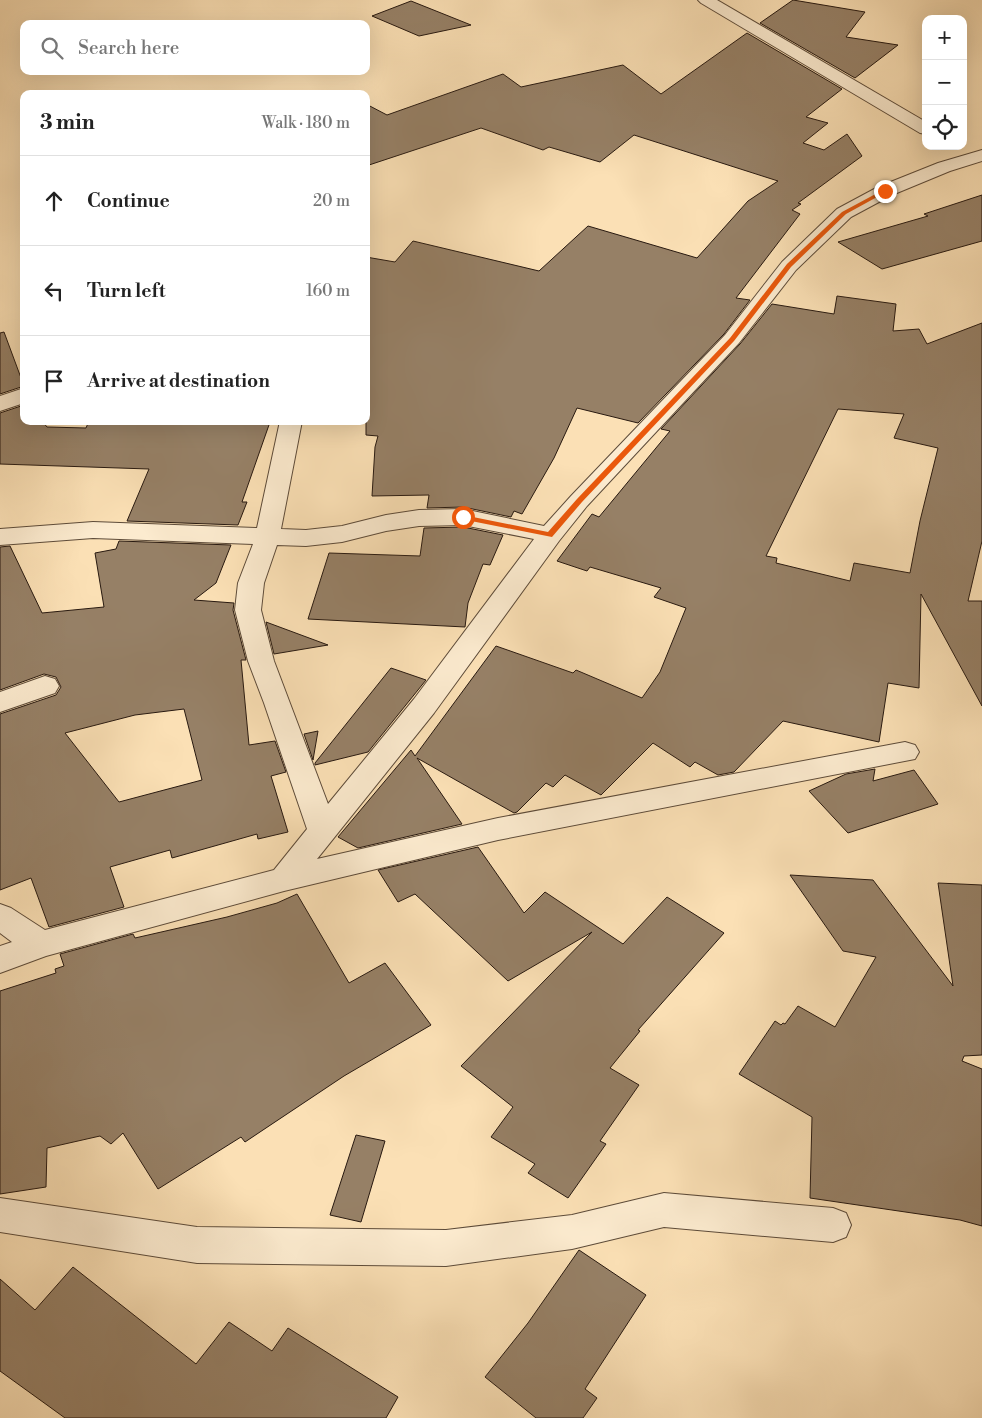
<!DOCTYPE html>
<meta charset="utf-8">
<style>
:root{--surface:#fff;--page:#f6f6f6;--text:#222;--muted:#767676;--line:#e0e0e0}
body{margin:0;font-family:"Libre Bodoni",serif;background:var(--page);color:var(--text)}
.controls{position:absolute;right:15px;top:15px;display:grid;overflow:hidden;border-radius:10px;box-shadow:0 5px 20px #0002}
.controls button{width:45px;height:45px;display:grid;place-items:center;padding:0;border:0;border-bottom:1px solid var(--line);background:var(--surface);color:var(--text);font:25px sans-serif}
.stop{position:absolute;width:15px;height:15px;margin:-11px;border:4px solid #ea580c;border-radius:50%;background:#fff}
.stop.end{background:#ea580c;border-color:#fff;box-shadow:0 1px 5px #0008}
.list{margin:0;padding:0;list-style:none}
h2{display:flex;justify-content:space-between;align-items:center;height:65px;margin:0;padding:0 20px;font-size:21px}
h2 small{font-size:16px;font-weight:400;color:var(--muted)}
.list li{display:grid;grid-template-columns:32px 1fr auto;gap:15px;align-items:center;box-sizing:border-box;height:90px;padding:0 20px;border-top:1px solid var(--line)}
.list b{display:block;font-size:19px;white-space:nowrap}
.list em{font-size:16px;font-style:normal;color:var(--muted)}
.icon{flex:none;width:28px;height:28px;fill:none;stroke:currentColor;stroke-width:2;stroke-linecap:round;stroke-linejoin:round}
.map{position:relative;flex:none;width:982px;height:1418px;overflow:hidden}
.search{position:absolute;background:var(--surface);box-shadow:0 5px 20px #0002;left:20px;top:20px;width:350px;height:55px;display:flex;align-items:center;gap:12px;box-sizing:border-box;padding:0 18px;border-radius:10px;color:var(--muted);font-size:19px}
.panel{position:absolute;background:var(--surface);box-shadow:0 5px 20px #0002;left:20px;top:90px;width:350px;height:335px;border-radius:10px}
.map>svg:first-child{display:block}
</style>
<div class="map">
<svg width="982" height="1418" viewBox="0 0 982 1418">
<rect width="100%" height="100%" fill="#fbe0b5"/>
<filter id="stains"><feTurbulence type="fractalNoise" baseFrequency=".004" numOctaves="4"/><feColorMatrix values="0 0 0 0 .2 0 0 0 0 .09 0 0 0 0 .02 0 0 0 .5 -.17"/></filter>
<radialGradient id="worn" r=".72"><stop offset=".6" stop-color="#630" stop-opacity="0"/><stop offset="1" stop-color="#630" stop-opacity=".3"/></radialGradient>
<g fill="#968066" stroke="#281910" fill-rule="evenodd">
<path d="M 793,0 L 865,12 L 846,37 L 898,45 L 855,78 L 760,23 Z"/>
<path d="M 411,1 L 471,25 L 419,36 L 372,16 Z"/>
<path d="M 747,33 L 842,89 L 806,117 L 828,123 L 803,143 L 824,150 L 847,134 L 862,156 L 798,203 L 801,204 L 792,210 L 800,214 L 736,298 L 750,300 L 724,334 L 638,423 L 577,408 L 554,458 L 522,514 L 514,511 L 511,517 L 463,507 L 427,508 L 429,495 L 372,496 L 375,447 L 378,436 L 366,435 L 366,257 L 395,262 L 413,241 L 539,271 L 588,226 L 697,258 L 748,201 L 778,181 L 634,135 L 600,162 L 549,147 L 543,150 L 481,128 L 366,166 L 366,104 L 387,115 L 503,74 L 521,87 L 623,65 L 661,94 Z"/>
<path d="M 982,195 L 982,241 L 882,269 L 838,242 L 928,216 L 924,214 Z"/>
<path d="M 837,296 L 896,304 L 893,331 L 919,329 L 927,344 L 982,323 L 982,541 L 968,601 L 982,601 L 982,706 L 921,594 L 919,688 L 888,683 L 879,742 L 783,721 L 734,772 L 718,775 L 695,762 L 690,767 L 653,743 L 601,795 L 565,775 L 553,787 L 546,783 L 517,812 L 514,813 L 417,758 L 462,824 L 358,848 L 338,837 L 411,750 L 415,756 L 496,646 L 573,673 L 576,670 L 642,698 L 660,672 L 686,608 L 654,597 L 661,588 L 590,567 L 587,571 L 557,561 L 592,514 L 599,517 L 670,431 L 661,429 L 740,344 L 772,304 L 834,314 ZM 838,409 L 904,414 L 894,438 L 938,448 L 920,521 L 910,573 L 854,563 L 850,581 L 776,563 L 777,558 L 766,556 Z"/>
<path d="M 4,332 L 24,386 L 0,394 L 0,333 Z"/>
<path d="M 24,405 L 24,421 L 42,421 L 47,427 L 86,428 L 89,421 L 270,422 L 242,502 L 247,502 L 238,525 L 127,521 L 149,469 L 0,464 L 0,413 Z"/>
<path d="M 463,527 L 503,535 L 490,565 L 483,564 L 468,603 L 465,627 L 308,619 L 329,553 L 420,556 L 424,528 Z"/>
<path d="M 119,541 L 231,545 L 216,583 L 194,600 L 234,603 L 233,610 L 246,660 L 241,660 L 249,745 L 275,741 L 286,772 L 271,776 L 288,832 L 258,839 L 257,834 L 172,858 L 170,850 L 110,867 L 124,907 L 49,927 L 31,878 L 0,890 L 0,714 L 56,695 L 61,687 L 56,677 L 44,674 L 0,690 L 0,547 L 10,546 L 42,613 L 104,607 L 95,553 L 116,549 ZM 184,709 L 202,780 L 119,802 L 65,733 L 135,715 Z"/>
<path d="M 266,622 L 328,645 L 274,654 Z"/>
<path d="M 391,668 L 426,680 L 368,752 L 315,765 L 315,763 Z"/>
<path d="M 318,731 L 313,760 L 304,734 Z"/>
<path d="M 875,769 L 873,781 L 914,770 L 938,804 L 848,833 L 809,791 L 846,774 Z"/>
<path d="M 478,847 L 524,913 L 545,892 L 623,944 L 667,897 L 724,933 L 638,1030 L 640,1031 L 610,1068 L 639,1085 L 600,1141 L 606,1144 L 568,1198 L 528,1173 L 535,1164 L 491,1137 L 513,1107 L 461,1066 L 592,932 L 508,981 L 415,894 L 398,902 L 378,870 Z"/>
<path d="M 790,875 L 873,880 L 953,986 L 938,883 L 982,885 L 982,1055 L 964,1056 L 962,1061 L 982,1069 L 982,1226 L 960,1220 L 810,1198 L 812,1117 L 739,1074 L 775,1021 L 781,1025 L 783,1023 L 785,1024 L 798,1006 L 835,1027 L 876,957 L 843,951 Z"/>
<path d="M 297,894 L 349,983 L 385,963 L 431,1025 L 344,1076 L 245,1142 L 241,1137 L 158,1189 L 123,1133 L 111,1144 L 100,1136 L 47,1148 L 46,1187 L 0,1194 L 0,991 L 56,973 L 55,969 L 64,966 L 60,954 L 133,934 L 135,938 L 227,917 L 277,903 Z"/>
<path d="M 356,1135 L 385,1141 L 361,1222 L 330,1215 Z"/>
<path d="M 579,1250 L 646,1295 L 585,1389 L 597,1398 L 583,1418 L 536,1418 L 485,1377 L 528,1323 Z"/>
<path d="M 73,1267 L 196,1364 L 229,1322 L 272,1351 L 288,1328 L 398,1397 L 386,1418 L 65,1418 L 0,1371 L 0,1279 L 35,1310 Z"/>
</g>
<g fill="none" stroke-linecap="round" stroke-linejoin="round">
<defs>
<g id="minor">
<path d="M 698,0 L 717,0 L 926,122 L 926,134 L 920,133 L 701,3 Z"/>
<path d="M 982,150 L 982,161 L 950,171 L 892,195 L 851,217 L 796,270 L 739,343 L 587,506 L 559,541 L 434,713 L 317,859 L 498,818 L 905,742 L 915,745 L 919,752 L 915,759 L 498,840 L 284,891 L 46,956 L 0,973 L 0,946 L 12,942 L 0,933 L 0,904 L 11,908 L 45,930 L 274,870 L 307,829 L 264,703 L 248,661 L 235,610 L 238,583 L 253,544 L 93,538 L 0,545 L 0,529 L 93,522 L 257,528 L 280,421 L 302,421 L 281,529 L 306,530 L 342,526 L 386,515 L 419,510 L 463,509 L 544,526 L 571,496 L 725,335 L 782,262 L 837,209 L 878,187 L 938,163 ZM 463,525 L 534,539 L 414,699 L 328,804 L 274,661 L 261,610 L 264,583 L 277,545 L 306,546 L 342,542 L 386,531 L 419,526 Z"/>
<path d="M 24,388 L 24,403 L 0,411 L 0,396 Z"/>
<path d="M 45,676 L 55,679 L 59,686 L 55,693 L 0,712 L 0,692 Z"/>
<path d="M 664,1193 L 833,1208 L 846,1213 L 851,1225 L 846,1237 L 833,1242 L 664,1227 L 572,1249 L 446,1266 L 197,1263 L 0,1232 L 0,1198 L 197,1227 L 446,1230 L 572,1215 Z"/>
</g>
</defs>
<use href="#minor" stroke="#5d4b39" stroke-width="2"/>
<use href="#minor" fill="#fcebcf" fill-rule="evenodd"/>
</g>
<path fill="#ea580c" d="M 883,190 L 888,191 L 846,214 L 791,267 L 734,341 L 582,502 L 552,537 L 461,519 L 460,517 L 463,515 L 548,532 L 577,499 L 730,338 L 787,264 L 842,212 Z"/>
<rect width="100%" height="100%" filter="url(#stains)"/>
<rect width="100%" height="100%" fill="url(#worn)"/>
</svg>
<div class="controls">
<button>+</button>
<button>−</button>
<button><svg class="icon" aria-label="locate" viewBox="0 0 24 24"><circle cx="12" cy="12" r="6"/><path d="M12 2v4M12 18v4M2 12h4M18 12h4"/></svg></button>
</div>
<div class="stop" style="left:463px;top:517px"></div>
<div class="stop end" style="left:885px;top:191px"></div>
<div class="search"><svg class="icon" aria-label="search" viewBox="0 0 24 24"><circle cx="10" cy="10" r="6"/><path d="M15 15l6 6"/></svg>Search here</div>
<section class="panel">
<h2>3 min<small>Walk · 180 m</small></h2>
<ul class="list">
<li><svg class="icon" aria-label="ahead" viewBox="0 0 24 24"><path d="M12 20V5M6 11l6-6 6 6"/></svg><div><b>Continue</b></div><em>20 m</em></li>
<li><svg class="icon" aria-label="left" viewBox="0 0 24 24"><path d="M17 20v-9H6M10 6l-5 5 5 5"/></svg><div><b>Turn left</b></div><em>160 m</em></li>
<li><svg class="icon" aria-label="arrive" viewBox="0 0 24 24"><path d="M6 21V4h12l-3 4 3 4H6"/></svg><div><b>Arrive at destination</b></div></li>
</ul>
</section>
</div>
